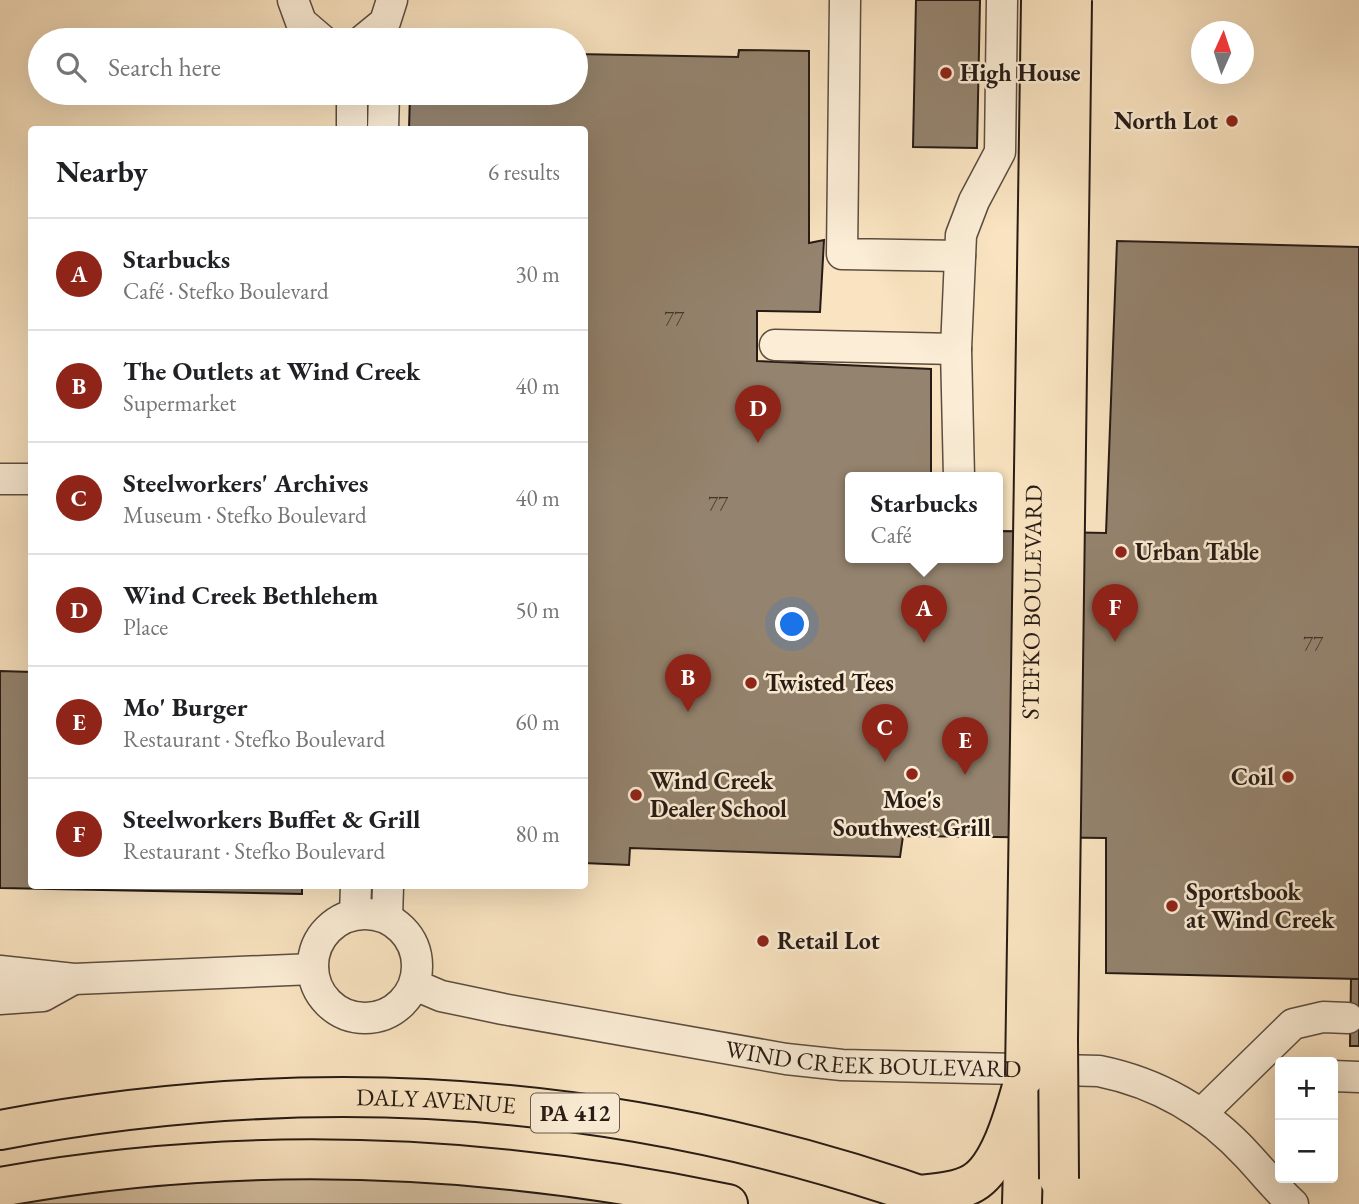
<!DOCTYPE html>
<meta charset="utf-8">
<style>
:root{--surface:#fff;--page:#f6f6f6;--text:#202124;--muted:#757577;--line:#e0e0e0;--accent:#8f2418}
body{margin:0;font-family:"EB Garamond",serif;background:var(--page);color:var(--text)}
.controls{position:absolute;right:21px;bottom:21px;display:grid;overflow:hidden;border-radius:7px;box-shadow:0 7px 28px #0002}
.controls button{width:63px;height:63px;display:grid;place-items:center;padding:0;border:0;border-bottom:2px solid var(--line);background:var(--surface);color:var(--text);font:35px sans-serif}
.compass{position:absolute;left:1191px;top:21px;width:63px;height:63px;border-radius:50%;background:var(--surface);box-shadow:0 7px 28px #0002;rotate:3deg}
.you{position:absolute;left:793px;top:625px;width:24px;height:24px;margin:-18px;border:5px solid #fff;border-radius:50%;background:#1a73e8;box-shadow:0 0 0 10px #1a73e833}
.badge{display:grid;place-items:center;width:46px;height:46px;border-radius:50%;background:var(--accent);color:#fff;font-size:23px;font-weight:700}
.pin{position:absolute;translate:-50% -58px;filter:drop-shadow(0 2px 4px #0008)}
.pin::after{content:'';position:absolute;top:37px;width:24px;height:21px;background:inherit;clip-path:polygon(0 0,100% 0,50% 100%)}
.popup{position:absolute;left:845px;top:472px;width:158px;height:91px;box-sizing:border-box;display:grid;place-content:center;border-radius:7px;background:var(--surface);filter:drop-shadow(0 2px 5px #0005);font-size:23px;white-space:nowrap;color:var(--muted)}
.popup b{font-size:26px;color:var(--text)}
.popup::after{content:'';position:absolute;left:50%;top:100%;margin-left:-14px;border:14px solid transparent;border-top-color:var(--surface)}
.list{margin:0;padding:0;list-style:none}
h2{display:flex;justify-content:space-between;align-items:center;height:91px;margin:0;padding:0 28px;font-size:30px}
h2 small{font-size:23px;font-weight:400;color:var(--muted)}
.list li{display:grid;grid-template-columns:46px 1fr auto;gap:21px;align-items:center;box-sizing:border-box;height:112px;padding:0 28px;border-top:2px solid var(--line)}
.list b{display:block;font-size:26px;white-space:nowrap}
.list p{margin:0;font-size:23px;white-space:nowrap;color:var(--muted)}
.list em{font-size:23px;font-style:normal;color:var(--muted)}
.icon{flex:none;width:38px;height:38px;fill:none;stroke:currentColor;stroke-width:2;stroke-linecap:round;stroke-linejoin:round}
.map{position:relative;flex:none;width:1359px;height:1204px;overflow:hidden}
.search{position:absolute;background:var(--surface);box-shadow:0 7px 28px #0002;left:28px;top:28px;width:560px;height:77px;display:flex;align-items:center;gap:18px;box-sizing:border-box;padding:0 24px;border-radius:38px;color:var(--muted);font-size:26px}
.panel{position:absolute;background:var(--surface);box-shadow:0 7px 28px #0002;left:28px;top:126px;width:560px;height:763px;border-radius:7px}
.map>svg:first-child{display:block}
</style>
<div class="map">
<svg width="1359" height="1204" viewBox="0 0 1359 1204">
<rect width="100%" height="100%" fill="#f9e3c0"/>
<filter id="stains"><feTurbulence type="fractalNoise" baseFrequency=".00286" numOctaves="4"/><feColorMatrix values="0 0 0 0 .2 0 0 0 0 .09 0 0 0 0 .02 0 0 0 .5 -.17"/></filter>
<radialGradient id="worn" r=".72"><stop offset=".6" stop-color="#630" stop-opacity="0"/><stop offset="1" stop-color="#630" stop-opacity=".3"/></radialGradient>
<path fill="#d5c1a3" stroke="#7e6e5c" stroke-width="2" d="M 377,1173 L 644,1204 L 6,1204 L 138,1182 Z"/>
<g fill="#94836e" stroke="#271b15" stroke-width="2">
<path d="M 916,0 L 980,0 L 977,148 L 913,147 Z"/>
<path d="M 739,50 L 809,51 L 809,243 L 824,240 L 820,312 L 757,311 L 757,361 L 931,369 L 931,477 L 850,477 L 850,557 L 998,557 L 998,531 L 1106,533 L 1117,241 L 1359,247 L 1359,979 L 1106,973 L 1106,838 L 903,836 L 900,857 L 630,848 L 629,865 L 584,863 L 584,130 L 409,130 L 410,93 L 576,93 L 576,54 L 738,57 Z"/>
<path d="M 0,671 L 32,672 L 32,886 L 302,886 L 302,894 L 0,888 Z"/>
<path d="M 1351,979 L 1359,979 L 1359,1046 L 1350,1046 Z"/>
</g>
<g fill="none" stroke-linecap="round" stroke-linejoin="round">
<defs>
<g id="minor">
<path d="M 293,0 L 301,22 L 322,40"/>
<path d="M 845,0 L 842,254 L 960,256"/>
<path d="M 363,40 L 385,22 L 392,0"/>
<path d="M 352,93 L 352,130"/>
<path d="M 383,130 L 384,93"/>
<path d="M 775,345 L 956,349"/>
<path d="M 959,477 L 956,349 L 961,235 L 974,201 L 1000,152 L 1002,0"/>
<path d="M 0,479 L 32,479"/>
<circle cx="365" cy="966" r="52"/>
<path d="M 355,914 L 356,886"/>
<path d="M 387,918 L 388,886"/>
<path d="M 0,971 L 74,979 L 313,969"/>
<path id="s1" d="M 415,985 L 441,996 L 503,1009 L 786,1059 L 842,1065 L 1099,1071 C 1158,1083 1208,1112 1248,1156 C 1263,1172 1276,1189 1293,1204"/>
<path d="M 0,999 L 43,996 L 70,981"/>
<path d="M 1333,1076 L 1359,1077"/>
<path d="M 1202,1113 L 1293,1024 L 1323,1017 L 1348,1018"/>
</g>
<path id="major" d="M 1022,1204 L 1025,1091"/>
<g id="highway">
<path id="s2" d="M 0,1130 C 321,1069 638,1093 945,1204"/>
<path d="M 0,1187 C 242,1143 488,1154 728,1204"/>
<path d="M 920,1195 C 937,1193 957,1192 973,1183 C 1002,1166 1016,1107 1025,1076"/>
</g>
</defs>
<use href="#minor" stroke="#5c4d40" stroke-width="33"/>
<use href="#major" stroke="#271b15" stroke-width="42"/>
<use href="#highway" stroke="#271b15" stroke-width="42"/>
<use href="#minor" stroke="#fbedd6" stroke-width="30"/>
<use href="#major" stroke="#f9e3c0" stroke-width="38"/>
<use href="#highway" stroke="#f9e3c0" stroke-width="38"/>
<defs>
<g id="major-bridge">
<path id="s3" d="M 1025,1076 L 1041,0"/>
<path d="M 1059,1179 L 1058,1039 L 1072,0"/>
</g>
</defs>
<use href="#major-bridge" stroke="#271b15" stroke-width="42" stroke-linecap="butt"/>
<use href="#major-bridge" stroke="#f9e3c0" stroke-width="38"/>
</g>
<g fill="#8f2418" stroke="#fbedd6" stroke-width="2.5">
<circle cx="946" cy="73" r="7"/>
<circle cx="1232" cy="121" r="7"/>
<circle cx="1121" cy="552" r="7"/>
<circle cx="751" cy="683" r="7"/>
<circle cx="912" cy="774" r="7"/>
<circle cx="1288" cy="777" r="7"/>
<circle cx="636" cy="795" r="7"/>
<circle cx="1172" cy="906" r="7"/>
<circle cx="763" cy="941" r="7"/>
</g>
<g text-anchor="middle" stroke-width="5" stroke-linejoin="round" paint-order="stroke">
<g font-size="21" fill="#42352b">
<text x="674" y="326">77</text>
<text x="718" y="511">77</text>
<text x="1313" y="651">77</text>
</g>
<rect fill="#fbedd6" stroke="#675a4f" stroke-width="2" x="531" y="1093.5" width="88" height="39" rx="5"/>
<g font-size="23" font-weight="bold" fill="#271b15">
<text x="575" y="1121">PA 412</text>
</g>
<g font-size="24" font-weight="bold" fill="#271b15" stroke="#fbedd6" text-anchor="start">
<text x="960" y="81">High House</text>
<text x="1218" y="129" text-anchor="end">North Lot</text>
<text x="1135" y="560">Urban Table</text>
<text x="765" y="691">Twisted Tees</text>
<text x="1274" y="785" text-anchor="end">Coil</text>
<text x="650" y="789">Wind Creek<tspan x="650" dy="28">Dealer School</tspan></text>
<text x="912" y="808" text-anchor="middle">Moe's<tspan x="912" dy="28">Southwest Grill</tspan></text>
<text x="1186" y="900">Sportsbook<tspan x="1186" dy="28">at Wind Creek</tspan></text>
<text x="777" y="949">Retail Lot</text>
</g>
<g font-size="24" fill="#271b15" stroke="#fbedd6">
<text dy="8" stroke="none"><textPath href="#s3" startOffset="474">STEFKO BOULEVARD</textPath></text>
<text dy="8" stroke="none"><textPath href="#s1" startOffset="466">WIND CREEK BOULEVARD</textPath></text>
<text dy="8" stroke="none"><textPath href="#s2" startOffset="438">DALY AVENUE</textPath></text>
</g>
</g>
<rect width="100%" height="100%" filter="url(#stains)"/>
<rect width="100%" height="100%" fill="url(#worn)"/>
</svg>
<div class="controls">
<button>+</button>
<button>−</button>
</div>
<svg class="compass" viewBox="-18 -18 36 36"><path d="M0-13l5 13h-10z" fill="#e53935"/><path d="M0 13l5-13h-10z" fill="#757577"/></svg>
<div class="you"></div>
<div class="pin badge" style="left:924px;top:643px">A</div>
<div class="popup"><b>Starbucks</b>Café</div>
<div class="pin badge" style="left:688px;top:712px">B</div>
<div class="pin badge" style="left:885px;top:762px">C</div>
<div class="pin badge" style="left:758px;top:443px">D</div>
<div class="pin badge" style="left:965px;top:775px">E</div>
<div class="pin badge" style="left:1115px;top:642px">F</div>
<div class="search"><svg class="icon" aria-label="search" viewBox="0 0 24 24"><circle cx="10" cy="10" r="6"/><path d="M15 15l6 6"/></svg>Search here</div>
<section class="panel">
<h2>Nearby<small>6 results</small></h2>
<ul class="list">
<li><span class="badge">A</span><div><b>Starbucks</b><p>Café · Stefko Boulevard</p></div><em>30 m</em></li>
<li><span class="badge">B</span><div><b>The Outlets at Wind Creek</b><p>Supermarket</p></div><em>40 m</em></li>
<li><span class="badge">C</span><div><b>Steelworkers' Archives</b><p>Museum · Stefko Boulevard</p></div><em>40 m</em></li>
<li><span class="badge">D</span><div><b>Wind Creek Bethlehem</b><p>Place</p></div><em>50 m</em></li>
<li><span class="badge">E</span><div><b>Mo' Burger</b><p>Restaurant · Stefko Boulevard</p></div><em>60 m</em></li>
<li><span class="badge">F</span><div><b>Steelworkers Buffet &amp; Grill</b><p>Restaurant · Stefko Boulevard</p></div><em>80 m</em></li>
</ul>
</section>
</div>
